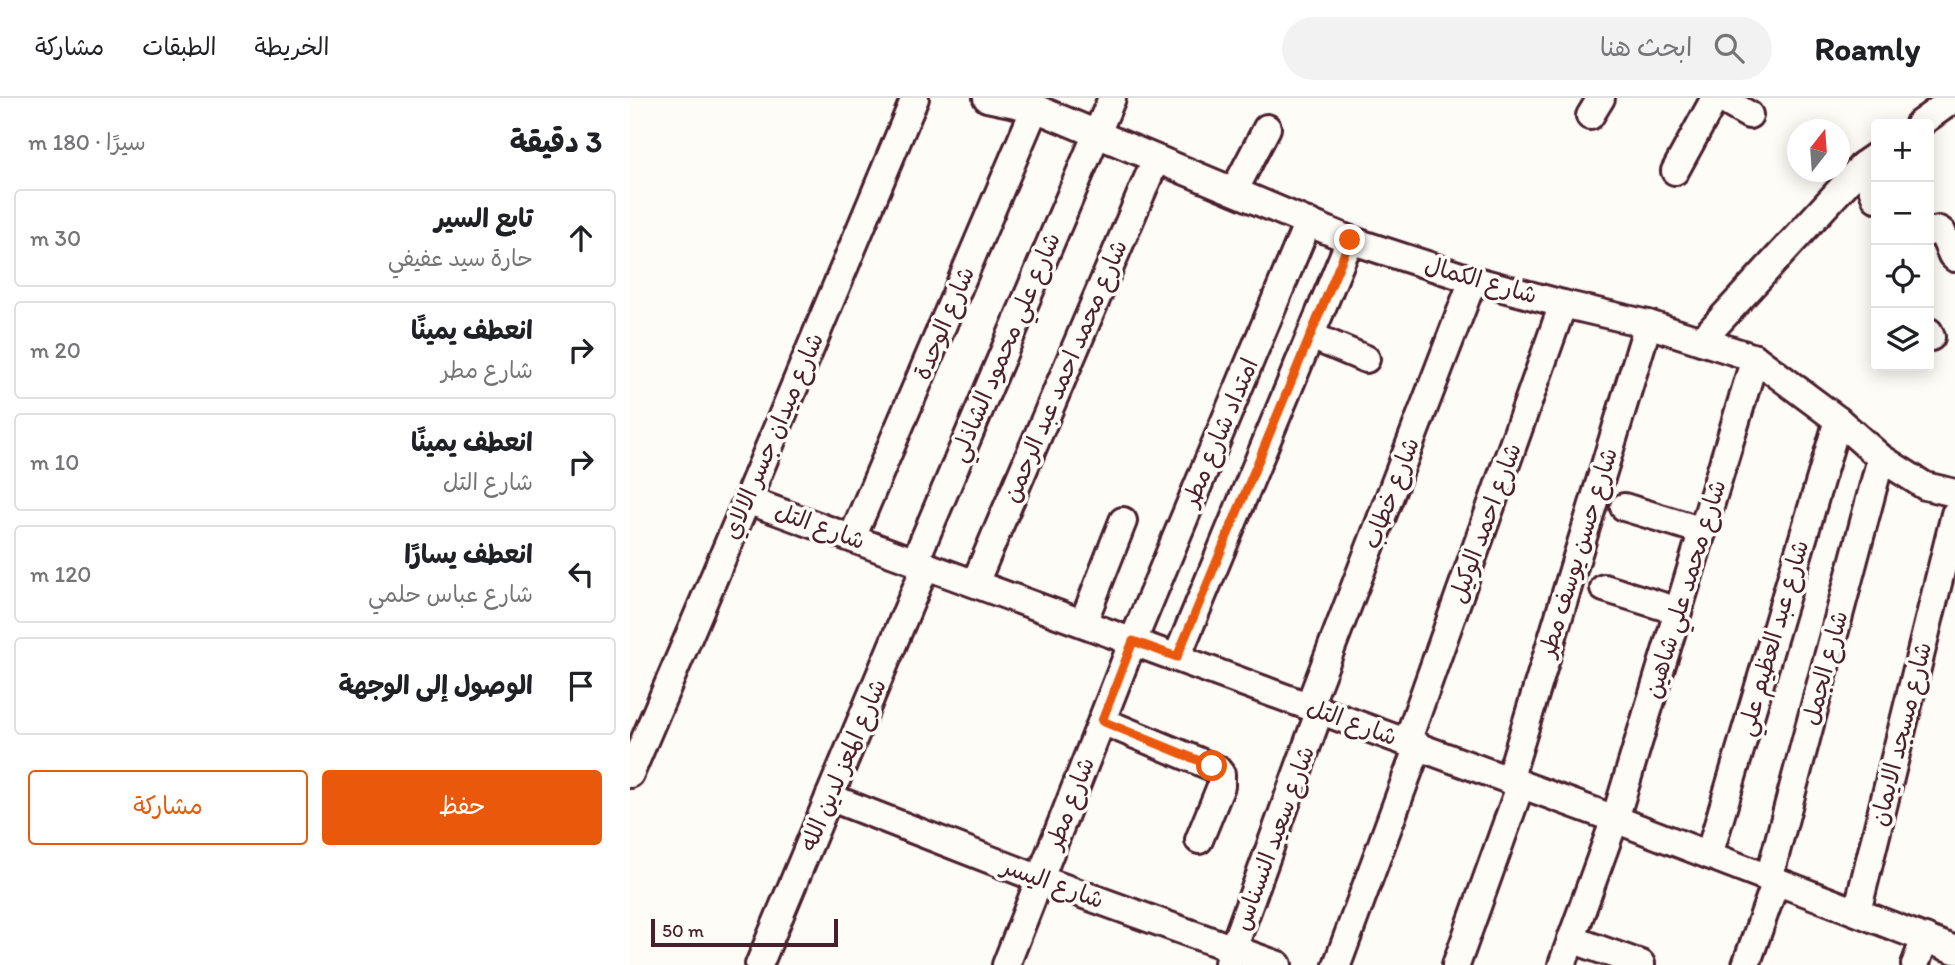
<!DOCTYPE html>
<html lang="ar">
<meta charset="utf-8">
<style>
:root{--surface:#fff;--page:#f2f2f2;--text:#202124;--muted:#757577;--line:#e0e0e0;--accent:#ea580c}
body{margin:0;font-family:Itim,"Playpen Sans Arabic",sans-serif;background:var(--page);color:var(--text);direction:rtl}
.controls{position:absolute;right:21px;top:21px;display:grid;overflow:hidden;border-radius:7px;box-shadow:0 4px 18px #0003}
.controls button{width:63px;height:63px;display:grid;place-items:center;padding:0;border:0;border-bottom:2px solid var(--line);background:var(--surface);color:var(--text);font:35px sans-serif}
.compass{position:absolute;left:1157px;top:21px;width:63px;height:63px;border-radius:50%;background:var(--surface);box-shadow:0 4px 18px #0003;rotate:17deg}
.scale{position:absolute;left:21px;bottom:18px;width:187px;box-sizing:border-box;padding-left:7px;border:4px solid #4a1f2b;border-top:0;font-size:19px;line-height:24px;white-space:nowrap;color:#4a1f2b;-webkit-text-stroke:5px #fdfcf7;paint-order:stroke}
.stop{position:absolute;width:21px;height:21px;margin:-16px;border:5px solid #ea580c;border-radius:50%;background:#fff}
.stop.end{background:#ea580c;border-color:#fff;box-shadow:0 2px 7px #0008}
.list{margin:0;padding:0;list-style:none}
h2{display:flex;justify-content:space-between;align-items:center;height:91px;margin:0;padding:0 28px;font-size:30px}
h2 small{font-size:23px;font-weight:400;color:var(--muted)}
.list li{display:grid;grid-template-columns:46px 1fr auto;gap:21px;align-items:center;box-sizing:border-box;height:98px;margin:0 14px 14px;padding:0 14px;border:2px solid var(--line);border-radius:7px}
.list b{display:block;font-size:26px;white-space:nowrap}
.list p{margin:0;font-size:23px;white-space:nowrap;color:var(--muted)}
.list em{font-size:23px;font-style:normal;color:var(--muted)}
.actions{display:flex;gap:14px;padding:21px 28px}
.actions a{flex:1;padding:16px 0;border:2px solid var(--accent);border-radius:7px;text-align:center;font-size:24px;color:var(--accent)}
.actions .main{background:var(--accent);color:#fff}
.icon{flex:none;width:38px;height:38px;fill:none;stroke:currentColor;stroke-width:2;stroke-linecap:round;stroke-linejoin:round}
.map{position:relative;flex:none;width:1325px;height:867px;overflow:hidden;direction:ltr}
header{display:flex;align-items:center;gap:42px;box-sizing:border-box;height:98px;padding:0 35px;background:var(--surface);border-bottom:2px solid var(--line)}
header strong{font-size:33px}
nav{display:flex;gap:38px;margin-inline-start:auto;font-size:24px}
.search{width:490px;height:63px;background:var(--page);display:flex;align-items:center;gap:18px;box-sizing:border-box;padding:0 24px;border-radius:38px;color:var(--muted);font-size:26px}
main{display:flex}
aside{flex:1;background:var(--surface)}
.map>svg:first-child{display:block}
</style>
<header>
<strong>Roamly</strong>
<div class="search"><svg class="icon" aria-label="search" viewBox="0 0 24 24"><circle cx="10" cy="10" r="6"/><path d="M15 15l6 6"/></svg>ابحث هنا</div>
<nav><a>الخريطة</a><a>الطبقات</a><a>مشاركة</a></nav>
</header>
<main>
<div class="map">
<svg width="1325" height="867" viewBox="0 0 1325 867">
<rect width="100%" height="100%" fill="#fdfcf7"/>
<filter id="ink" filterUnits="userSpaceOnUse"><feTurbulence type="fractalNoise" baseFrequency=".0143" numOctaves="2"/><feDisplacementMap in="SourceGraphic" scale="14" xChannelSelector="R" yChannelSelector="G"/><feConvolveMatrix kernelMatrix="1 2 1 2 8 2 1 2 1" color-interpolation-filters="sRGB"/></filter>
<g filter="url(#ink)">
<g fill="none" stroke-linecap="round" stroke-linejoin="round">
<defs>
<g id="minor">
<path d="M 357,0 L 405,10 L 720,142 L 843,182 L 933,206 L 1018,226 L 1125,260 L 1208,322 L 1251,360 L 1295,388 L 1325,395"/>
<path d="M 1090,0 L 1119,17"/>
<path d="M 960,18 L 971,0"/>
<path d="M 1289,26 L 1325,0"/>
<path d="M 1233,67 L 1246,100"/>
<path d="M 1045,73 L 1085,0"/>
<path d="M 604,93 L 637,30"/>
<path d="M 1299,134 L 1309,132 L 1312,134 L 1322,157 L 1325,160"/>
<path d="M 1299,234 L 1301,239"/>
<path d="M 681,238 L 736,261"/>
<path d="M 1071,243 L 1233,67 L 1246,58"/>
<path d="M 117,402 L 985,721 L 1325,852"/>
<path d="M 994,409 L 1073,433"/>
<path d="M 222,440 L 405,10"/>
<path d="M 285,463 L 482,0"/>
<path d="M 345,485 L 526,61"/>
<path d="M 974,490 L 1048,513"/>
<path d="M 453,525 L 493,423"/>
<path d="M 547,559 L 720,142"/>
<path d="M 679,608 L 843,182"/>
<path d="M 472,623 L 587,671 L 591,676 L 591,688 L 569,742"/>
<path d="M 777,644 L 933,206"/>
<path d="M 0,676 L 117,402 L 285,0"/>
<path d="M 879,682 L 1018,226"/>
<path d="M 199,699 L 410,781 L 648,867"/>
<path d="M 1079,757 L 1208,322"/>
<path d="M 1139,780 L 1251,360"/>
<path d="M 1227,814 L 1325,416"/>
<path d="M 941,841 L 1011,866"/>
<path d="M 598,865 L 690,612"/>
<path d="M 129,867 L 296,467"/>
<path d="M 376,867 L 503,543 L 678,124"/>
<path d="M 707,867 L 788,648"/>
<path d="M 826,867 L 891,686"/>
<path d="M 932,867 L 985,721 L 1125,260"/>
<path d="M 1116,867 L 1146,783"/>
<path d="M 1285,867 L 1295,840"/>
</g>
</defs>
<use href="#minor" stroke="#4a1f2b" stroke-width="32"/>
<use href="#minor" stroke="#fdfcf7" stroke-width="26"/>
</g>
</g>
<g fill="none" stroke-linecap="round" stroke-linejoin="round" filter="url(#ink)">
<path stroke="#ea580c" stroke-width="9" d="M 582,668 L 472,623 L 503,543 L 547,559 L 720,142"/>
</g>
<g text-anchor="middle" stroke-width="7" stroke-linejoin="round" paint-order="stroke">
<g font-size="24" fill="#4a1f2b" stroke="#fdfcf7">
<text transform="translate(851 182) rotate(16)" y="8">شارع الكمال</text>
<text transform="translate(314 225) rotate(-67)" y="8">شارع الوحدة</text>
<text transform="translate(375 249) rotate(-67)" y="8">شارع علي محمود الشاذلي</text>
<text transform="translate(435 273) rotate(-67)" y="8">شارع محمد احمد عبد الرحمن</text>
<text transform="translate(590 334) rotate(-67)" y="8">امتداد شارع مطر</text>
<text transform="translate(143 338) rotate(-67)" y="8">شارع ميدان جسر الالاي</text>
<text transform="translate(761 395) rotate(-69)" y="8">شارع خطاب</text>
<text transform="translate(855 425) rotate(-70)" y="8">شارع احمد الوكيل</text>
<text transform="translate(190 428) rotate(20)" y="8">شارع التل</text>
<text transform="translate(948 454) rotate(-73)" y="8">شارع حسن يوسف مطر</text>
<text transform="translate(1055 491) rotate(-73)" y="8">شارع محمد علي شاهين</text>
<text transform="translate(1143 540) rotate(-74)" y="8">شارع عبد العظيم علي</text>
<text transform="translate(1195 570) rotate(-75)" y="8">شارع الجمل</text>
<text transform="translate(722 624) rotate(20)" y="8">شارع التل</text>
<text transform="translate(1271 636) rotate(-76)" y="8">شارع مسجد الايمان</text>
<text transform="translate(213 667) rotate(-67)" y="8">شارع المعز لدين الله</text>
<text transform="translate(440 705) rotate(-69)" y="8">شارع مطر</text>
<text transform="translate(644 740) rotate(-70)" y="8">شارع سعيد النسناس</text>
<text transform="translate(423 785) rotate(20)" y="8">شارع اليسر</text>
</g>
</g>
</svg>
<div class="controls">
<button>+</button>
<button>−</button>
<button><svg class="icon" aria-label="locate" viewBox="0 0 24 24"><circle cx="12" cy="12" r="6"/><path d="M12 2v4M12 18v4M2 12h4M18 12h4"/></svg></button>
<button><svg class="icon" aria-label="layers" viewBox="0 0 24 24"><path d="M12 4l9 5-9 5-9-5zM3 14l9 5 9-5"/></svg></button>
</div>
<svg class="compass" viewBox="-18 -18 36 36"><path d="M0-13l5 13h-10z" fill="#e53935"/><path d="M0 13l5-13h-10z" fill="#757577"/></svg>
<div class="scale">50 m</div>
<div class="stop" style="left:582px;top:668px"></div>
<div class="stop end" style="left:720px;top:142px"></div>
</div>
<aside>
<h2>3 دقيقة<small>سيرًا · 180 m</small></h2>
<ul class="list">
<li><svg class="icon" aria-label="ahead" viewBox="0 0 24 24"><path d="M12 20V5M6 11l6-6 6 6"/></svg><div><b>تابع السير</b><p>حارة سيد عفيفي</p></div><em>30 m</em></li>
<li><svg class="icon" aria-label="right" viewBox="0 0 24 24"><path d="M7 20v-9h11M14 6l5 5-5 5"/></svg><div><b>انعطف يمينًا</b><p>شارع مطر</p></div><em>20 m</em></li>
<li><svg class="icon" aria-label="right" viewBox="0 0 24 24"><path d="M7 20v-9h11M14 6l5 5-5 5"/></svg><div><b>انعطف يمينًا</b><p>شارع التل</p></div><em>10 m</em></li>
<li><svg class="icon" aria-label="left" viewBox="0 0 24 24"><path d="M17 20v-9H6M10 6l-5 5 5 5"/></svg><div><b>انعطف يسارًا</b><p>شارع عباس حلمي</p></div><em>120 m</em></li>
<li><svg class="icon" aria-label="arrive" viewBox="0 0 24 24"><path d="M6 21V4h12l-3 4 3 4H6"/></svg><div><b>الوصول إلى الوجهة</b></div></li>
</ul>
<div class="actions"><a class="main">حفظ</a><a>مشاركة</a></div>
</aside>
</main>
